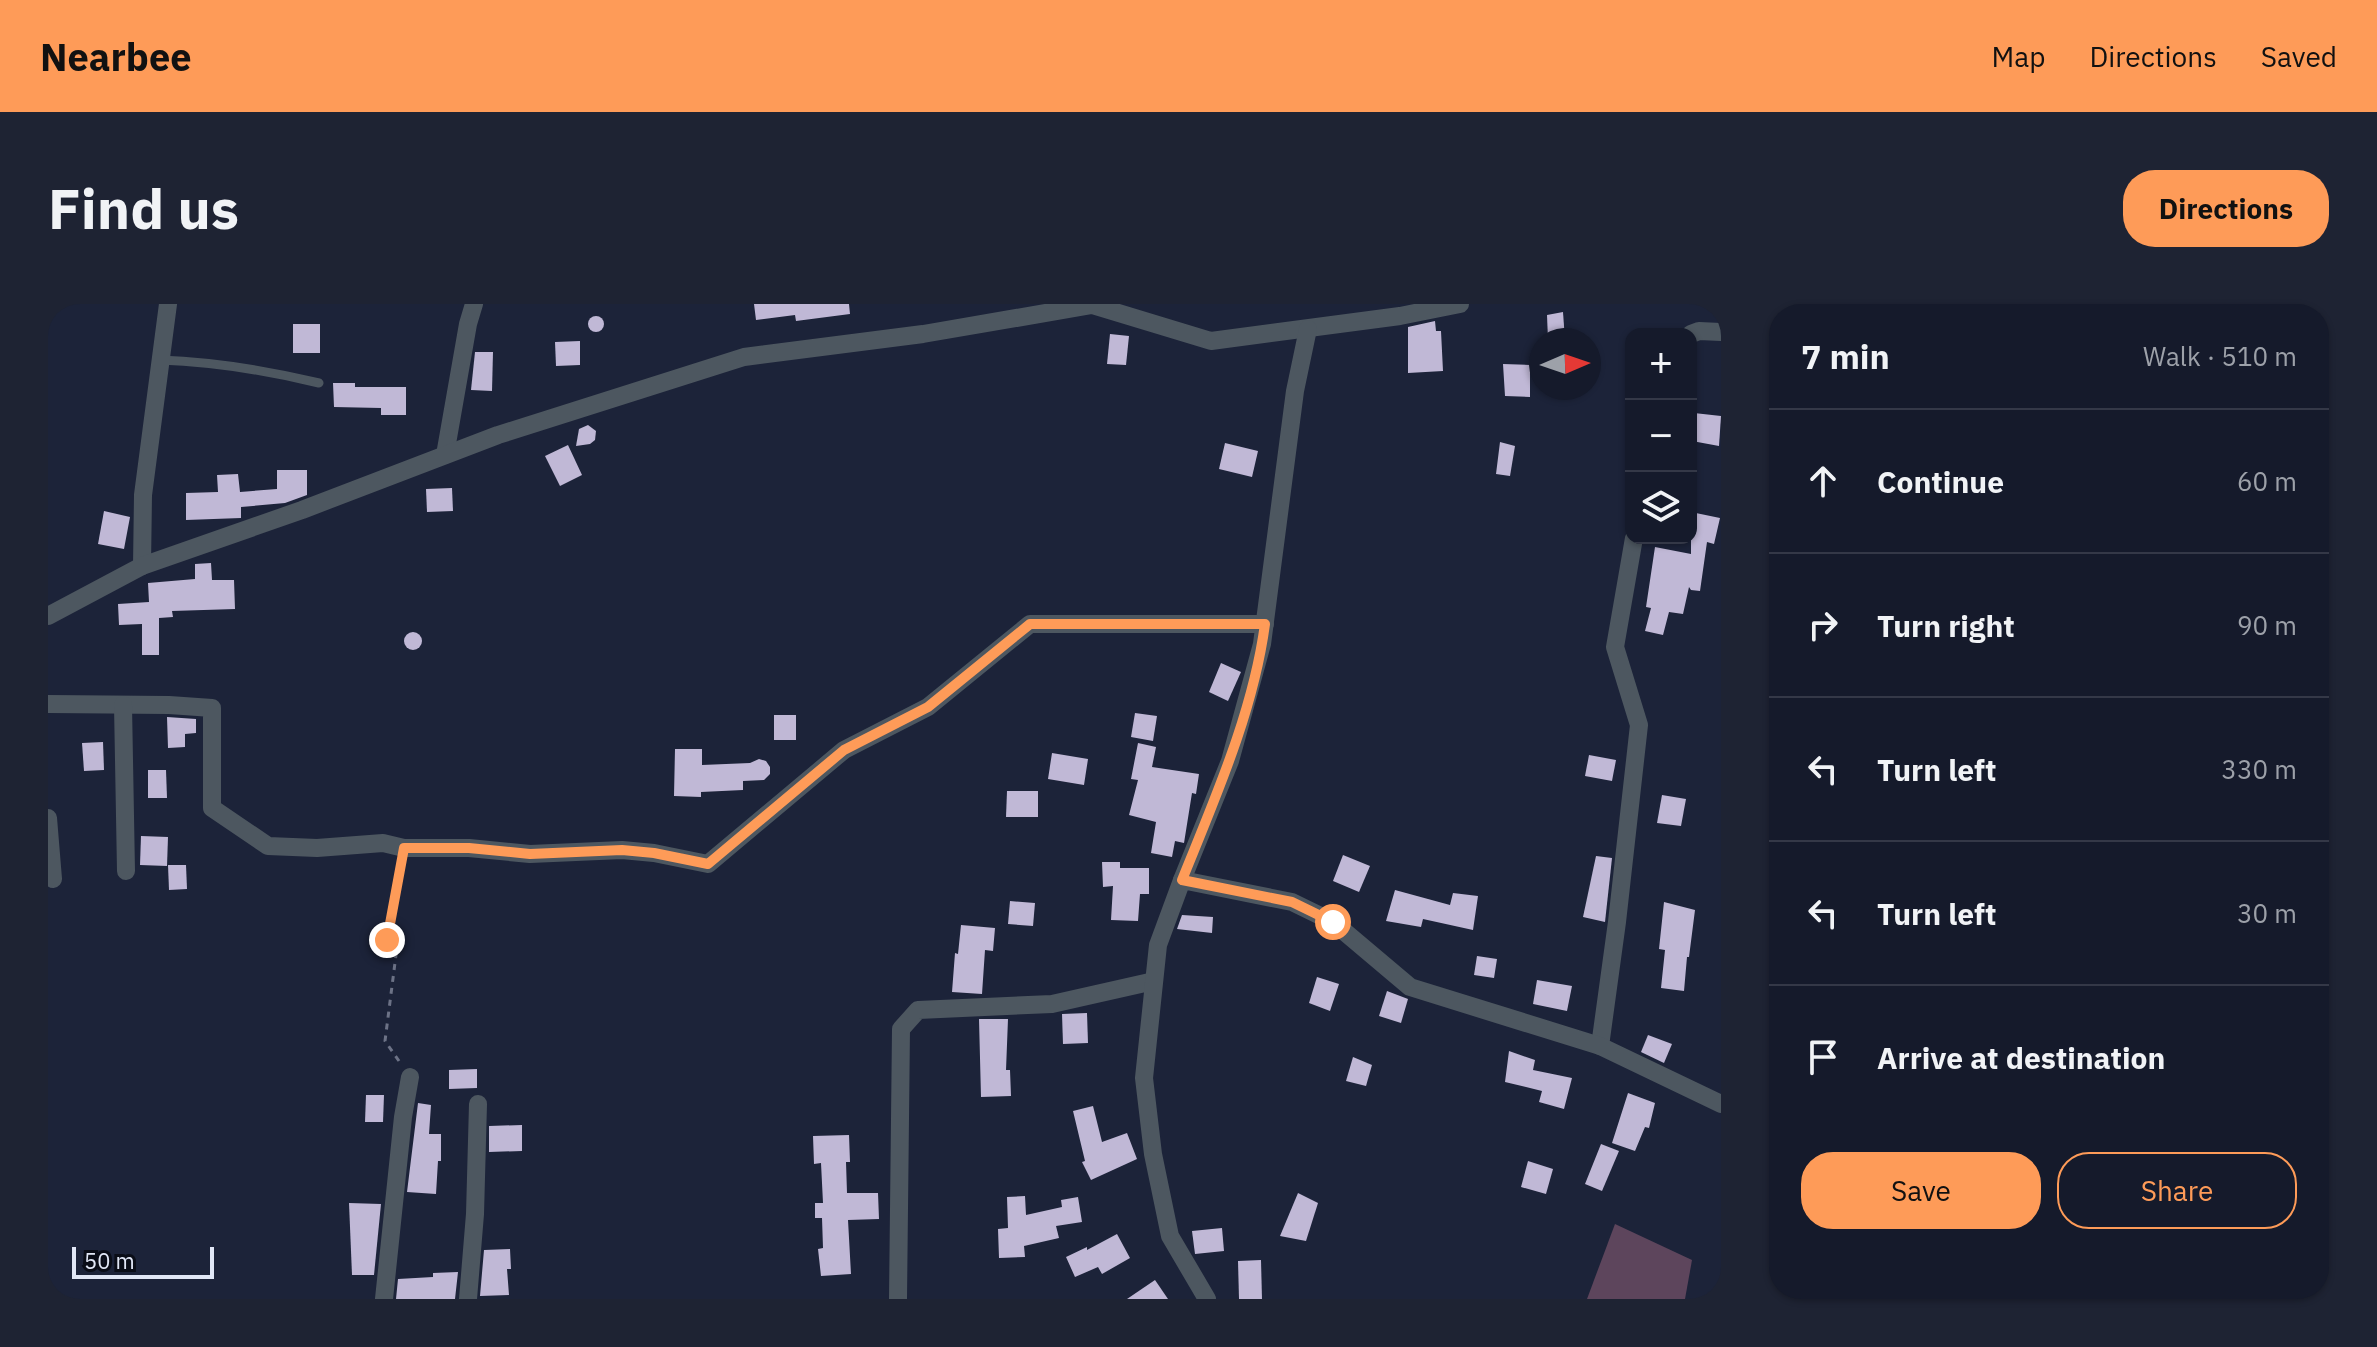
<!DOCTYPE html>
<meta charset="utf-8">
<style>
:root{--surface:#151a2b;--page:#1e2333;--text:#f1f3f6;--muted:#9da1a9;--line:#343847;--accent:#fe9b58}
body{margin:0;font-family:"IBM Plex Sans",sans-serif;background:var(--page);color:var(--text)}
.controls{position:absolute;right:24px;top:24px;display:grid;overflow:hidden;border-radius:16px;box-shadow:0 2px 6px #0004}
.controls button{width:72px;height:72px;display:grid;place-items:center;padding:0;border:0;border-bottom:2px solid var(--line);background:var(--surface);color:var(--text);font:40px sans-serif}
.compass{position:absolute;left:1481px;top:24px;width:72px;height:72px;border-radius:50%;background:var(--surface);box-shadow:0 2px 6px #0004;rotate:88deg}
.scale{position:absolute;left:24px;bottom:20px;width:142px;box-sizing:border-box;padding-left:8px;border:4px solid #e1e7f6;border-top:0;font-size:22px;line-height:28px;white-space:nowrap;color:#e1e7f6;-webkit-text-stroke:6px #0a0d17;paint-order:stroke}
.stop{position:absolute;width:24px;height:24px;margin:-18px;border:6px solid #fe9b58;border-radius:50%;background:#fff}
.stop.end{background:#fe9b58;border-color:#fff;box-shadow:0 2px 8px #0008}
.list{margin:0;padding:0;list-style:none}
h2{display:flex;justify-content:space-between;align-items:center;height:104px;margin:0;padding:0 32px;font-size:34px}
h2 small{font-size:26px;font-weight:400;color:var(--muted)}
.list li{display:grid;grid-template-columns:52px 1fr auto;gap:24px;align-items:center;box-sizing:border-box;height:144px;padding:0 32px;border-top:2px solid var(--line)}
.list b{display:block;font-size:30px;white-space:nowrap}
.list em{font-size:26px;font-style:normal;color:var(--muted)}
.actions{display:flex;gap:16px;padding:24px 32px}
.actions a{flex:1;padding:18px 0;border:2px solid var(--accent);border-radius:32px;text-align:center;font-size:28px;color:var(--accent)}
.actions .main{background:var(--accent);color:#111}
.icon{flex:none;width:44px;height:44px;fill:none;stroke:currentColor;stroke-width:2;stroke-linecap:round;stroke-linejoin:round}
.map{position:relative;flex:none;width:1673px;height:995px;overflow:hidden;border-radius:32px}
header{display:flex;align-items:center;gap:48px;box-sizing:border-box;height:112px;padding:0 40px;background:var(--accent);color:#111}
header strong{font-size:38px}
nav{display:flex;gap:44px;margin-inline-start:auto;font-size:28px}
.intro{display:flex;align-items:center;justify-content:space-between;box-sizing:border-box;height:192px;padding:0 48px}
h1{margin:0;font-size:56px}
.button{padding:20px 36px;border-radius:32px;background:var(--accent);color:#111;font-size:28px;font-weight:700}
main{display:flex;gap:48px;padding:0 48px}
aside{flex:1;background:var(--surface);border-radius:32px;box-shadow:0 2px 6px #0004}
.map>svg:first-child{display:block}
</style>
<header>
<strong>Nearbee</strong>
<nav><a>Map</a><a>Directions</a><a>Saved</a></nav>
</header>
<div class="intro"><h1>Find us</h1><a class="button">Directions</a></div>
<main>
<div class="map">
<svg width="1673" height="995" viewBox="0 0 1673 995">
<rect width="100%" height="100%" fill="#1c2339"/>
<path fill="#5d455c" d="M 1567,920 L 1644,956 L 1637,995 L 1539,995 Z"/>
<g fill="#c0b8d6">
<path d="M 706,0 L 801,0 L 802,10 L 748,17 L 747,11 L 708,16 Z"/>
<path d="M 1515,8 L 1517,36 L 1500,36 L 1499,11 Z"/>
<circle cx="548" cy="20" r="8"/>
<path d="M 1387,17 L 1388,27 L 1393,27 L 1395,67 L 1360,69 L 1360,23 Z"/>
<rect x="245" y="20" width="27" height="29"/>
<path d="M 1062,30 L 1081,32 L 1078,61 L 1059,60 Z"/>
<path d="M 532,37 L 532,61 L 508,62 L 507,38 Z"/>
<path d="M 427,48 L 445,48 L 444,87 L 423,86 Z"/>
<path d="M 1455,60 L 1482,61 L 1482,93 L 1457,92 Z"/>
<path d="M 285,79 L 307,79 L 307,83 L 358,83 L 358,111 L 333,111 L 333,104 L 286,103 Z"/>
<path d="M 1646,109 L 1673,112 L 1671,142 L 1644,137 Z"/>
<path d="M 540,121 L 548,127 L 547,136 L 542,140 L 528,142 L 531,125 Z"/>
<path d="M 1452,138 L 1467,142 L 1462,172 L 1448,170 Z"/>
<path d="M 1177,139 L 1210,147 L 1204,173 L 1171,165 Z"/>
<path d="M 520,141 L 534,171 L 512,182 L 497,152 Z"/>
<path d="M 229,166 L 259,166 L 259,191 L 237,199 L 193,203 L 193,214 L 138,216 L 138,189 L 170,188 L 169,171 L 190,170 L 192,188 L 229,185 Z"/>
<path d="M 404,184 L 405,207 L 379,208 L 378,185 Z"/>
<path d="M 56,207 L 82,213 L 76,245 L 50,240 Z"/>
<path d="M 1643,208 L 1672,214 L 1666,240 L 1659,238 L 1652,287 L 1643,286 L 1641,283 L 1635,310 L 1621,308 L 1615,331 L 1597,327 L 1603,304 L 1598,303 L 1607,243 L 1643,250 Z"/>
<path d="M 163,259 L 164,276 L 186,276 L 187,305 L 124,307 L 125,313 L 111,314 L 111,351 L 94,351 L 94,320 L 71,321 L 70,300 L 101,298 L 100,279 L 147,275 L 147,260 Z"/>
<circle cx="365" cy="337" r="9"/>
<path d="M 1173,359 L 1193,368 L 1180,397 L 1161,388 Z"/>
<path d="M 1087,409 L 1109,412 L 1105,437 L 1083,433 Z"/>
<rect x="726" y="411" width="22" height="25"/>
<path d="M 119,413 L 148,415 L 148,429 L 137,430 L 137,443 L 120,444 Z"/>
<path d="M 55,438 L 56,466 L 36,467 L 34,439 Z"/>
<path d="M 1090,439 L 1108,443 L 1104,463 L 1151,470 L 1148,490 L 1144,489 L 1136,539 L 1127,537 L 1124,553 L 1103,549 L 1108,518 L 1081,511 L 1090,476 L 1083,475 Z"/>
<path d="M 627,445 L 654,445 L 654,461 L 702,459 L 711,455 L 718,457 L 722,463 L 722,470 L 716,476 L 695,477 L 695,486 L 653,488 L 653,493 L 626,492 Z"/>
<path d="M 1004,449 L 1040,455 L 1036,481 L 1000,475 Z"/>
<path d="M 1541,451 L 1568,456 L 1564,477 L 1537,472 Z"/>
<path d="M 100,466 L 118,466 L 119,494 L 100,494 Z"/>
<path d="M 959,487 L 990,487 L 990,513 L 958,513 Z"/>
<path d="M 1614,491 L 1638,495 L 1633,522 L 1609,519 Z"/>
<path d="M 93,532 L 120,533 L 119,562 L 92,561 Z"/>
<path d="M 1295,551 L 1322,562 L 1311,588 L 1285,577 Z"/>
<path d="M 1548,552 L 1564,554 L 1557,618 L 1535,613 Z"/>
<path d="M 1054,558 L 1072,558 L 1072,564 L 1101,564 L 1101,590 L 1092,590 L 1090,617 L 1063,616 L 1065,582 L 1055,583 Z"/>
<path d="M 120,561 L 138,561 L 139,585 L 121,586 Z"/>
<path d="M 1347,586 L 1402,601 L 1405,589 L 1430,592 L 1425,626 L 1375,615 L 1373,623 L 1338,617 Z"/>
<path d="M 962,597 L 987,599 L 985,622 L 960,620 Z"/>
<path d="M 1616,598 L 1647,606 L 1641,653 L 1639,653 L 1636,687 L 1613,684 L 1617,646 L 1611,645 Z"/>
<path d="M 1134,611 L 1165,613 L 1164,629 L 1129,625 Z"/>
<path d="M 913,621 L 947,624 L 945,647 L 937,646 L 934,690 L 904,688 L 907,649 L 910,650 Z"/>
<path d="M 1429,652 L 1449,655 L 1446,674 L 1426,671 Z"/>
<path d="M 1269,673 L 1291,680 L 1282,707 L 1261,699 Z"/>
<path d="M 1489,676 L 1524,682 L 1519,707 L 1485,700 Z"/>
<path d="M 1339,687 L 1360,695 L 1353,719 L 1331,712 Z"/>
<path d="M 1039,709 L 1040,739 L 1015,740 L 1014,710 Z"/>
<path d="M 931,715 L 960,715 L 958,766 L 962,766 L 963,792 L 933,793 Z"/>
<path d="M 1600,731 L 1624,740 L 1616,759 L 1593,748 Z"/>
<path d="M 1461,747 L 1487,756 L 1485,766 L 1524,774 L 1516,805 L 1491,798 L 1494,787 L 1457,778 Z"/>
<path d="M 1305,753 L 1324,761 L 1318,782 L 1298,777 Z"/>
<path d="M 429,765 L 429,784 L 401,785 L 401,766 Z"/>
<path d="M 1580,789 L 1607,799 L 1601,824 L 1597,823 L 1587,847 L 1564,839 Z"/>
<path d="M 318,791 L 336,791 L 335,818 L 317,818 Z"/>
<path d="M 370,799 L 383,801 L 381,830 L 393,830 L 393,857 L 390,857 L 388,890 L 359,888 Z"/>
<path d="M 1045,802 L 1054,838 L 1079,829 L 1089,855 L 1043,876 L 1034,858 L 1037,857 L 1025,807 Z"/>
<path d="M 474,821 L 474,847 L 441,848 L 441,822 Z"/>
<path d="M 801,831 L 802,858 L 798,858 L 799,889 L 830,889 L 831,915 L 800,916 L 803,970 L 773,972 L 770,945 L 775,944 L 774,914 L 767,914 L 767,899 L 775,899 L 773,859 L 766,860 L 765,832 Z"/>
<path d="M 1553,840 L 1571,847 L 1554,887 L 1537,880 Z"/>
<path d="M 1480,857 L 1505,865 L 1498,890 L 1473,883 Z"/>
<path d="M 1250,889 L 1270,899 L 1258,937 L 1232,932 Z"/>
<path d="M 977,892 L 978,911 L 1014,903 L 1013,896 L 1030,893 L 1034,918 L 1008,922 L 1011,934 L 976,942 L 977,953 L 951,954 L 950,925 L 960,924 L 959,893 Z"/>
<path d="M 301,899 L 333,900 L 326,971 L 304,971 Z"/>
<path d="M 1174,924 L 1176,947 L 1147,950 L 1144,927 Z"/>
<path d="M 1069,930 L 1082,954 L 1054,970 L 1050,963 L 1027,973 L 1018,953 L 1039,943 L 1039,946 Z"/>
<path d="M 462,945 L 463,965 L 459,965 L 461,991 L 432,992 L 436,946 Z"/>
<path d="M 1213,956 L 1214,995 L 1191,995 L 1190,957 Z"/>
<path d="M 410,968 L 407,995 L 348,995 L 350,975 L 385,973 L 385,969 Z"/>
<path d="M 1107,976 L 1120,995 L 1079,995 Z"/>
</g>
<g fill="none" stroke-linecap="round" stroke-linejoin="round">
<path stroke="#6c7286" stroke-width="3" stroke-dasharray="6 6" stroke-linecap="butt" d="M 351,757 L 337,737 L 349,643 L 339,636 L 352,563"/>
<path stroke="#4d5760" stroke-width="9" d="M 112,56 C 167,58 217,66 271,79"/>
<g stroke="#4d5760" stroke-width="18">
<path d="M 1643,30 L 1651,27 L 1673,28"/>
<path d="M 397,151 L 420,20 L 426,0"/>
<path d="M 94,262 L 95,191 L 120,0"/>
<path d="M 0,312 L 94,262 L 254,206 L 450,131 L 696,53 L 875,30 L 1044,1 L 1163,37 L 1352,12 L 1412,0"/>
<path d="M 0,400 L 121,401 L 164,404 L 164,504 L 220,542 L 269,544 L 335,539 L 356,544 L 421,544 L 482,550 L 574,546 L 606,549 L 660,560 L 796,446 L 880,403 L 982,320 L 1217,320"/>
<path d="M 75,401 L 78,567"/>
<path d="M 0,514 L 5,575"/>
<path d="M 1134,576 L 1182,457 L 1214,340 L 1247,87 L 1260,25"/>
<path d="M 1552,742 L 1569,618 L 1591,421 L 1567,343 L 1586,234"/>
<path d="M 336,995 L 355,813 L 362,773"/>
<path d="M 420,995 L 427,910 L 430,800"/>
<path d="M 850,995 L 853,725 L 870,706 L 1004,700 L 1106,677"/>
<path d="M 1159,995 L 1122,932 L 1105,850 L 1096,774 L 1110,641 L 1134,576 L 1244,598 L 1285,618 L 1362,683 L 1552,742 L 1673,800"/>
</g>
</g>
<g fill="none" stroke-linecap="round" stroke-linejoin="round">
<path stroke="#fe9b58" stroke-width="10" d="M 339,636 L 356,544 L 421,544 L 482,550 L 574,546 L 606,549 L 660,560 L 796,446 L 880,403 L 982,320 L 1217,320 C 1205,409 1167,494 1134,576 L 1244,598 L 1285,618"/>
</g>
</svg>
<div class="controls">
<button>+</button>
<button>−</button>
<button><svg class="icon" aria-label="layers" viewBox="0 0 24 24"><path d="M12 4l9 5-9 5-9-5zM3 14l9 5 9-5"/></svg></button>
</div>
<svg class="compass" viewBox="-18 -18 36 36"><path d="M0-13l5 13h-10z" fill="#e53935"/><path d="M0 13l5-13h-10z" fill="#9da1a9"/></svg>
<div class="scale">50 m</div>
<div class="stop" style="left:1285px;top:618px"></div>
<div class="stop end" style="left:339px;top:636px"></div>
</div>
<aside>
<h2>7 min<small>Walk · 510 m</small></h2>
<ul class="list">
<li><svg class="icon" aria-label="ahead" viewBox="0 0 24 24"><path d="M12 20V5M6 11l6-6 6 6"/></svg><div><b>Continue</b></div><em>60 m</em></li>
<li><svg class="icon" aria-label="right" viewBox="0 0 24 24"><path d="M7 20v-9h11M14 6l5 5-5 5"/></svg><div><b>Turn right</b></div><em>90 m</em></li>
<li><svg class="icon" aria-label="left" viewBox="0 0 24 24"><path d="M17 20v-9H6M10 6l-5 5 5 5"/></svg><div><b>Turn left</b></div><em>330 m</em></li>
<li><svg class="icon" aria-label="left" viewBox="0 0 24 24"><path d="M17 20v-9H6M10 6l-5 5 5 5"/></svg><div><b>Turn left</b></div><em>30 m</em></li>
<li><svg class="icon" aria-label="arrive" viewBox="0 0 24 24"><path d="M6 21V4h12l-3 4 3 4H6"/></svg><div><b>Arrive at destination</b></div></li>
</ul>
<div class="actions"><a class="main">Save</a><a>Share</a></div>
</aside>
</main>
